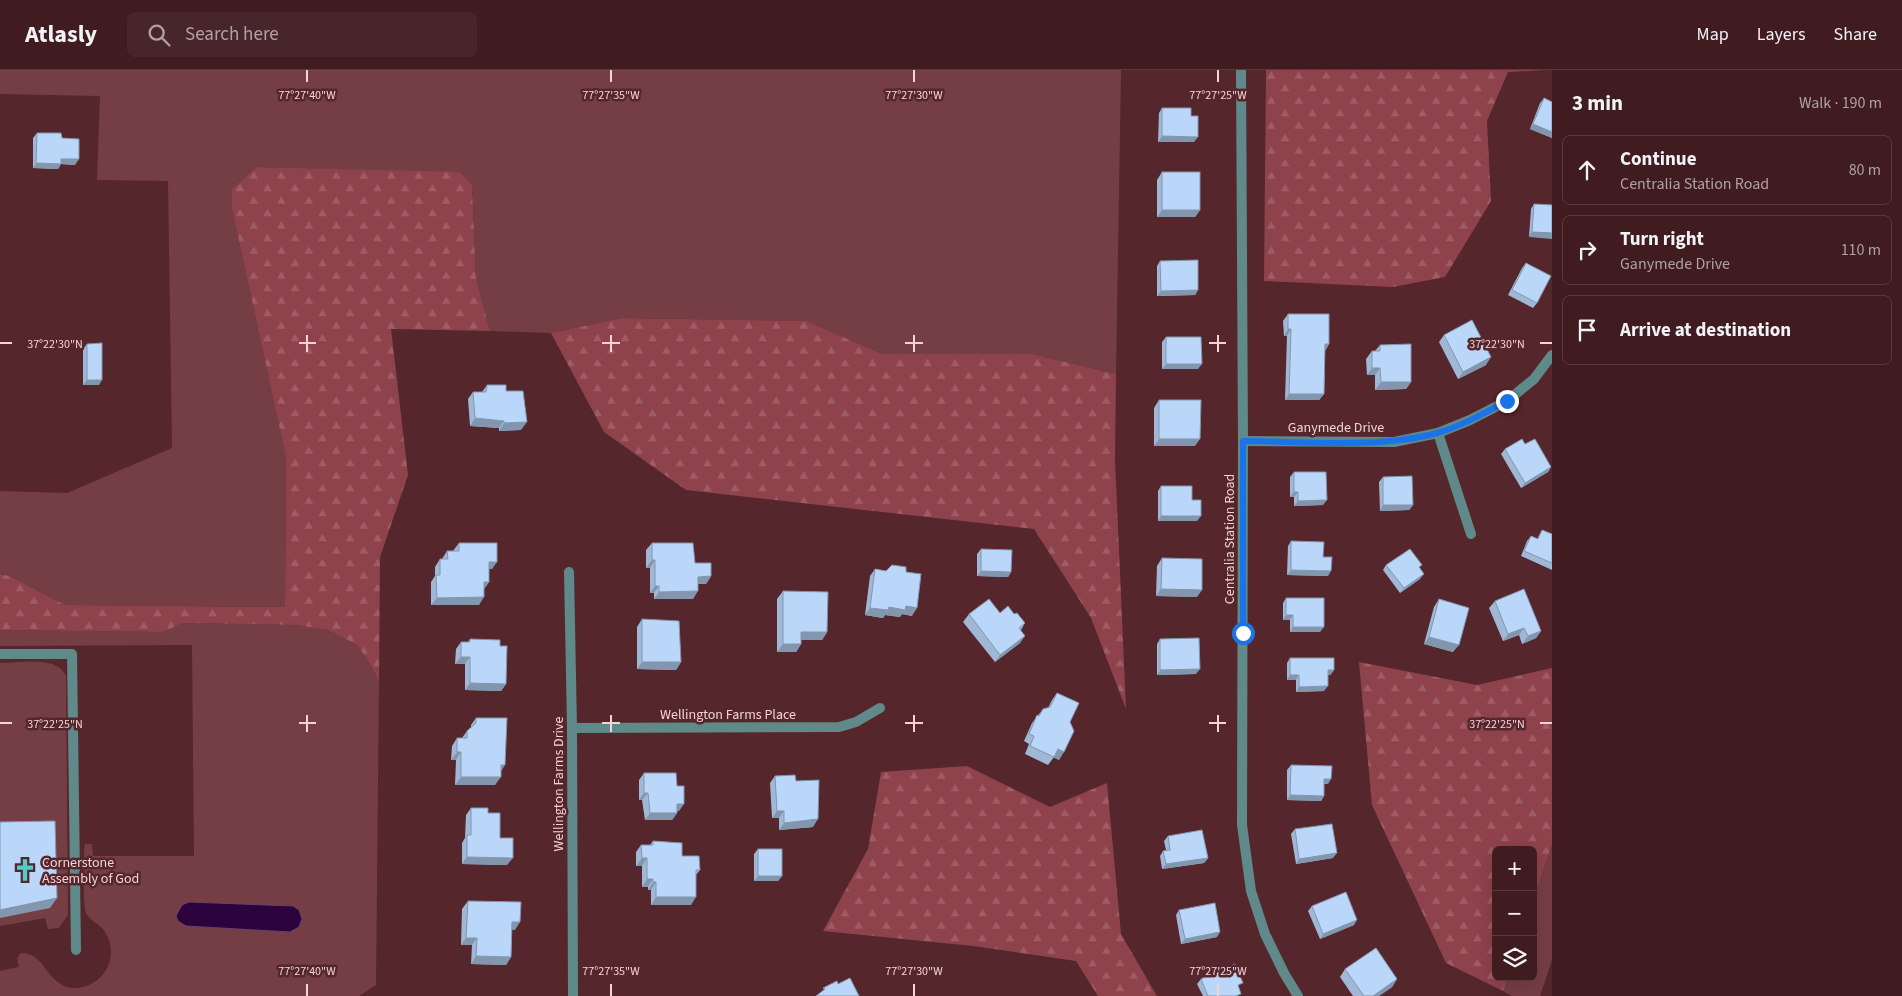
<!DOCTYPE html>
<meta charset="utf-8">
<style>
:root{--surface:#401c21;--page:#47252a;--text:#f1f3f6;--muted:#aea1a5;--line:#593a3f}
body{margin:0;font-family:"Source Sans 3",sans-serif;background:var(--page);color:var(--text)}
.controls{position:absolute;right:15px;bottom:15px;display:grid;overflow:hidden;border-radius:8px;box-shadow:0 5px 20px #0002}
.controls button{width:45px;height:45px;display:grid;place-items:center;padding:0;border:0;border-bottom:1px solid var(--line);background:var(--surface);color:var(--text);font:25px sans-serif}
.stop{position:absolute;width:15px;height:15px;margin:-11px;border:4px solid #1a73e8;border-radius:50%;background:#fff}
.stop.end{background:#1a73e8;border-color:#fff;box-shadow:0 1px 5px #0008}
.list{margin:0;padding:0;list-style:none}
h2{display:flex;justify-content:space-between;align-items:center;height:65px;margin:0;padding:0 20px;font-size:21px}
h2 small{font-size:16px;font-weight:400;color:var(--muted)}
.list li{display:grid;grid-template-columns:32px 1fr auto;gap:15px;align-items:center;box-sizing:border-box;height:70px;margin:0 10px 10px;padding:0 10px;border:1px solid var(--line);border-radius:8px}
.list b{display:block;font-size:19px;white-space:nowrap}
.list p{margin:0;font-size:16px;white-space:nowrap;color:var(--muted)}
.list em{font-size:16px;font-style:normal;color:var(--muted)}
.icon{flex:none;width:28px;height:28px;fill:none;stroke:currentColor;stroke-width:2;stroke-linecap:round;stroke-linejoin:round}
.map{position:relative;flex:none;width:1552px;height:926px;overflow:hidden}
header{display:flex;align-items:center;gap:30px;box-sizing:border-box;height:70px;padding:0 25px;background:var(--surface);border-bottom:1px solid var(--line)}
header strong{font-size:24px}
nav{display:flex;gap:28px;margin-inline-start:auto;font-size:18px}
.search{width:350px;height:45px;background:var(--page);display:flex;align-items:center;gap:12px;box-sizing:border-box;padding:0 18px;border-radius:8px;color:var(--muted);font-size:19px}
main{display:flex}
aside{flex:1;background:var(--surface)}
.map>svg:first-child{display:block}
</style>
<header>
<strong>Atlasly</strong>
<div class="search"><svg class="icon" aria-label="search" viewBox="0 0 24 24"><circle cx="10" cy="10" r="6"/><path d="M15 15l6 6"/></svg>Search here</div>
<nav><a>Map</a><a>Layers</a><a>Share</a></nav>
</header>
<main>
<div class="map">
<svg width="1552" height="926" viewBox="0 0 1552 926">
<defs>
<pattern id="forest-firs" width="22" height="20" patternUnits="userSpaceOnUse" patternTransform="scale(1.25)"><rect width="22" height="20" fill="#8e424c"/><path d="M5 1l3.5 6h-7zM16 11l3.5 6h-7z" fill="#9e5c65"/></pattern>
</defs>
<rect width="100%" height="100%" fill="#55262c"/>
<g fill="#753e44">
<path d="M 0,0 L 1121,0 L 1116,304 L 1032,284 L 882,284 L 807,251 L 622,248 L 551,263 L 490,261 L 476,208 L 472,114 L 459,103 L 257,97 L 232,139 L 286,388 L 285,537 L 65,535 L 10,506 L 0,504 L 0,421 L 67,423 L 172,378 L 168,111 L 97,110 L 100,26 L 0,24 Z"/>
<path d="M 183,553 L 296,555 L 328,560 L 357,575 L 373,599 L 379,613 L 376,915 L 359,926 L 0,926 L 0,901 L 19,897 L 17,888 L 21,883 C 46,882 47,919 76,918 C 105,916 120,886 105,862 C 100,854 90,851 86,843 C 83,836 83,784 85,774 L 92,774 L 93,786 L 194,786 L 192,575 L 0,576 L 0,560 L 163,562 Z"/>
<path d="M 0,593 C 19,593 57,585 66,606 L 68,845 L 59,858 L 48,859 L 45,848 L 0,856 Z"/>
<path d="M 1552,775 L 1552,890 L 1540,926 L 1512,926 L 1503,921 L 1508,907 L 1533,907 L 1533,831 Z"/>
</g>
<g fill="url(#forest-firs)">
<path d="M 1266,0 L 1545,0 L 1508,2 L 1487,51 L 1491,131 L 1445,207 L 1393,217 L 1264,211 Z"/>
<path d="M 257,97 L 459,102 L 472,114 L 476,208 L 490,261 L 391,259 L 408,405 L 380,487 L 379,613 L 373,599 L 357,575 L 328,560 L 296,555 L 183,553 L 163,562 L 0,560 L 0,504 L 10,506 L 65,535 L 285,537 L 286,388 L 232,139 L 232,119 Z"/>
<path d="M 622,248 L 807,251 L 882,284 L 1032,284 L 1116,304 L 1115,390 L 1126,639 L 1091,548 L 1034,459 L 686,420 L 604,362 L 551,263 Z"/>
<path d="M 1359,592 L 1477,615 L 1552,598 L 1552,775 L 1533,831 L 1533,780 L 1496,780 L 1496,907 L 1508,907 L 1503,921 L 1446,893 L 1372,735 Z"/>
<path d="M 967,696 L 1050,737 L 1107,713 L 1121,864 L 1157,926 L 1098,926 L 1076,891 L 973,876 L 823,861 L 868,779 L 881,702 Z"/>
</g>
<path fill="#2c033c" stroke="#68416a" d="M 189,832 L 293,836 L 299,840 L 302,849 L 299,857 L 290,862 L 186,856 L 178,851 L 176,846 L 182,835 Z"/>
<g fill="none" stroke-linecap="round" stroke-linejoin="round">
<path stroke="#608a89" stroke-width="10" d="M 0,584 L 72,584 L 76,880"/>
<g stroke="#608a89" stroke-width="10">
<path d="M 1241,0 L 1243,371 L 1242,755 L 1251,821 L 1265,864 L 1284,903 L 1298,926"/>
<path d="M 1438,363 L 1471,464"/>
<path d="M 1243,371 L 1394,372 L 1438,363 L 1470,350 L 1507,331 L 1534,309 L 1552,285"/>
<path d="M 569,502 L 572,658 L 573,926"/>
<path d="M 572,658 L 839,657 L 856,652 L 880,638"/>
</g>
</g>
<g fill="#a0b8d5">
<path d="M 1544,28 L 1552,32 L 1552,68 L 1530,59 L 1540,33 Z"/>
<path d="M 1162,38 L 1191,46 L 1194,72 L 1158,72 L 1159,43 Z"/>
<path d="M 37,63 L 62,68 L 75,95 L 61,94 L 58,99 L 33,98 L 33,68 Z"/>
<path d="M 1162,102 L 1200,140 L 1195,147 L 1157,147 L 1157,110 Z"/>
<path d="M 1534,134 L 1552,135 L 1529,167 L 1531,139 Z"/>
<path d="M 1160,191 L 1198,220 L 1195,225 L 1157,226 L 1157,196 Z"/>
<path d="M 1526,193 L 1537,233 L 1533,238 L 1508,225 L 1522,198 Z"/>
<path d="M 1288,244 L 1329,274 L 1325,281 L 1324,324 L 1319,330 L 1285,330 L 1287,266 L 1284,266 L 1283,251 Z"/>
<path d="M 1444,265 L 1486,295 L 1458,309 L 1439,272 Z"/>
<path d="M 1166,267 L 1198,299 L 1162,299 L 1162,272 Z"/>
<path d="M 87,274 L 99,315 L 83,315 L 83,279 Z"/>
<path d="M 1380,275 L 1411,312 L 1406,319 L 1375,320 L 1375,305 L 1367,305 L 1366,289 L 1372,281 L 1375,281 Z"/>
<path d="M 487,315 L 506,321 L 521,360 L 499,361 L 499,358 L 470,356 L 468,329 L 473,322 L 482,322 Z"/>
<path d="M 1159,330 L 1195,376 L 1154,376 L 1154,338 Z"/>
<path d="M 1525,374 L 1551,397 L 1548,402 L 1521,418 L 1501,384 L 1505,379 Z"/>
<path d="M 1294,402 L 1323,435 L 1294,436 L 1294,427 L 1290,427 L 1290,407 Z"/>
<path d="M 1383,407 L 1413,435 L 1409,440 L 1380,441 L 1379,412 Z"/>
<path d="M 1161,416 L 1192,430 L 1197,451 L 1158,451 L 1158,421 Z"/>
<path d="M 1542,460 L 1552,464 L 1552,500 L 1521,486 L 1527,471 L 1531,466 L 1537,469 Z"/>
<path d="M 1291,471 L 1323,487 L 1328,506 L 1287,505 L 1288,476 Z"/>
<path d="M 459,473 L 492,499 L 489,499 L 489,512 L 484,519 L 479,535 L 431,535 L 431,512 L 435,506 L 435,497 L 440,489 L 442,489 L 447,481 L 453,481 Z"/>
<path d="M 652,473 L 695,493 L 711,506 L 706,514 L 698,514 L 693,529 L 654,529 L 654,523 L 650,523 L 650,498 L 646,498 L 646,480 Z"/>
<path d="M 981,479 L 1011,502 L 1008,507 L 977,506 L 977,484 Z"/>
<path d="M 1162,488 L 1197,527 L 1156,526 L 1157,496 Z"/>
<path d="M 1386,495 L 1420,498 L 1420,509 L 1400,523 L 1383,500 Z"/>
<path d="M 875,499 L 886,501 L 906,502 L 912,546 L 902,544 L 900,547 L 885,545 L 883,548 L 865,545 L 870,506 Z"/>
<path d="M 783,521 L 827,562 L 822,570 L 801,570 L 801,574 L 796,582 L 777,582 L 777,529 Z"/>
<path d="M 1286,528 L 1320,562 L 1290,562 L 1290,550 L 1283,550 L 1283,533 Z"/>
<path d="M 1439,529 L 1453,582 L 1424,574 L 1434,537 Z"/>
<path d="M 1495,531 L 1541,561 L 1536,568 L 1522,574 L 1519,565 L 1503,571 L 1489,538 Z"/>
<path d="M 1000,543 L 1014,544 L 1025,553 L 1021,560 L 1020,573 L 995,592 L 963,552 L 969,544 Z"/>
<path d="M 642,549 L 681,592 L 676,600 L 637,599 L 637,557 Z"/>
<path d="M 470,569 L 500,576 L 506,614 L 501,621 L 465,620 L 465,594 L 455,594 L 456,579 L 461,572 L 468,572 Z"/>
<path d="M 1160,569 L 1196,604 L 1157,605 L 1157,574 Z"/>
<path d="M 1290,588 L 1334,600 L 1330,605 L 1328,605 L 1324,621 L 1296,622 L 1296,610 L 1287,610 L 1287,593 Z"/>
<path d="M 1057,623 L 1070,652 L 1059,690 L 1054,687 L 1048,695 L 1025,684 L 1029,674 L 1024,671 L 1032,653 L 1043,639 L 1048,638 L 1052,630 Z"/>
<path d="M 476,648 L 501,702 L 495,715 L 455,715 L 456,690 L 451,690 L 452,676 L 457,668 L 462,668 L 467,661 L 471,658 L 471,655 Z"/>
<path d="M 1291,695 L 1328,714 L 1324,714 L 1324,726 L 1321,731 L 1287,730 L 1287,700 Z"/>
<path d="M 644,703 L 677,716 L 679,741 L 677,741 L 677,743 L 672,750 L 645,750 L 642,730 L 639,730 L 639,710 Z"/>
<path d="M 775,706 L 796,711 L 813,757 L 779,760 L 779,748 L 772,748 L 770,713 Z"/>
<path d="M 471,738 L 488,743 L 500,768 L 507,795 L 462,794 L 462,773 L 465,768 L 466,745 Z"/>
<path d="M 1295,759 L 1333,788 L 1296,794 L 1291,764 Z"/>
<path d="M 1168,766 L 1208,788 L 1204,793 L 1162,799 L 1160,786 L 1163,781 L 1166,780 L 1164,771 Z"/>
<path d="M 653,771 L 682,786 L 700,800 L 696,805 L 691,835 L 651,835 L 651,820 L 648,820 L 648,817 L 642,817 L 642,796 L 636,796 L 636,782 L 641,775 L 650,775 Z"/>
<path d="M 758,779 L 782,806 L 778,811 L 754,811 L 754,784 Z"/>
<path d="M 468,831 L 515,860 L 512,859 L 511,887 L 506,895 L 471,894 L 472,875 L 461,875 L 462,839 Z"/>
<path d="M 1312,836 L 1354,855 L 1320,869 L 1308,841 Z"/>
<path d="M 1179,840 L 1217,867 L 1181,874 L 1176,845 Z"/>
<path d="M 1345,899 L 1397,909 L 1392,917 L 1379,926 L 1353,926 L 1340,907 Z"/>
<path d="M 1201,909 L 1239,926 L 1203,926 L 1197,914 Z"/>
</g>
<g fill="#8296ae">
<path d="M 1533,54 L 1552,62 L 1552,68 L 1530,59 Z"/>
<path d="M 1162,66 L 1198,67 L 1194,72 L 1158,72 Z"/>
<path d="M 61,89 L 79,89 L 75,95 L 61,94 L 58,99 L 33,98 L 36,93 Z"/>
<path d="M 1162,140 L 1200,140 L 1195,147 L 1157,147 Z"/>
<path d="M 1532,162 L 1552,163 L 1552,169 L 1529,167 Z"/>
<path d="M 1198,220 L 1195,225 L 1157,226 L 1161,221 Z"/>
<path d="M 1288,259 L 1291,259 L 1287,266 L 1284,266 Z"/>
<path d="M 1325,274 L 1329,274 L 1325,281 Z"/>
<path d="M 1491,287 L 1486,295 L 1458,309 L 1463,302 Z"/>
<path d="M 1166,294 L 1202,294 L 1198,299 L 1162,299 Z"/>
<path d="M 1372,298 L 1380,298 L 1375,305 L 1367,305 Z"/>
<path d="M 87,310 L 102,310 L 99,315 L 83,315 Z"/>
<path d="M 1381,312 L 1411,312 L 1406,319 L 1375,320 Z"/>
<path d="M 1289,324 L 1324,324 L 1319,330 L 1285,330 Z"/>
<path d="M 475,348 L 504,351 L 499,358 L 470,356 Z"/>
<path d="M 527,352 L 521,360 L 499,361 L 504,353 Z"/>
<path d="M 1159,369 L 1200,369 L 1195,376 L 1154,376 Z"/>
<path d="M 1551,397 L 1548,402 L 1521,418 L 1525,413 Z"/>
<path d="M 1294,422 L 1298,422 L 1294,427 L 1290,427 Z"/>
<path d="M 1327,430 L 1323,435 L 1294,436 L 1298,431 Z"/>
<path d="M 1383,435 L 1413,435 L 1409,440 L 1380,441 Z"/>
<path d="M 1161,446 L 1201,446 L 1197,451 L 1158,451 Z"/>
<path d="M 652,490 L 655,490 L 650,498 L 646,498 Z"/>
<path d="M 489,492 L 497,492 L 492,499 L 484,499 Z"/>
<path d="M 1291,500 L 1331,501 L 1328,506 L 1287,505 Z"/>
<path d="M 981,501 L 1011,502 L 1008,507 L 977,506 Z"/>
<path d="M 1424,504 L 1420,509 L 1400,523 L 1404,518 Z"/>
<path d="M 711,506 L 706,514 L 692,514 L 698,507 Z"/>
<path d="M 484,512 L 489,512 L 484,519 Z"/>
<path d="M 655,516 L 659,516 L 654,523 L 650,523 Z"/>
<path d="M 1161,519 L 1202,520 L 1197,527 L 1156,526 Z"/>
<path d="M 698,521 L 693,529 L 654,529 L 659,522 Z"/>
<path d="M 484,527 L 479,535 L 431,535 L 437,528 Z"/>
<path d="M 906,536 L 917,538 L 912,546 L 902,544 L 900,547 L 885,545 L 883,548 L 865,545 L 870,538 Z"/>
<path d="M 1286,545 L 1293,545 L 1290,550 L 1283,550 Z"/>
<path d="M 1293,557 L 1324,557 L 1320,562 L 1290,562 Z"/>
<path d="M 1524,558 L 1519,565 L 1503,571 L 1508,564 Z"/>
<path d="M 1541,561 L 1536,568 L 1522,574 L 1528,566 Z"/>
<path d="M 801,562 L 827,562 L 822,570 L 796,570 Z"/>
<path d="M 1025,566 L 1020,573 L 995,592 L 1000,585 Z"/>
<path d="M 1429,567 L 1459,575 L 1453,582 L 1424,574 Z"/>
<path d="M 783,574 L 801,574 L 796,582 L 777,582 Z"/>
<path d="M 461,587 L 470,587 L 465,594 L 455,594 Z"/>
<path d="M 642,592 L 681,592 L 676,600 L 637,599 Z"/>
<path d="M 1200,599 L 1196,604 L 1157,605 L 1160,600 Z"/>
<path d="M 1328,600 L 1334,600 L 1330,605 L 1324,605 Z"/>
<path d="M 1290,605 L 1299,605 L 1296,610 L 1287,610 Z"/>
<path d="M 470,613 L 506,614 L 501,621 L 465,620 Z"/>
<path d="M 1328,616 L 1324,621 L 1296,622 L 1299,617 Z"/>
<path d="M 1058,679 L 1064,682 L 1059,690 L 1052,687 Z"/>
<path d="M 457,682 L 461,682 L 456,690 L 451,690 Z"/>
<path d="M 501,695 L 505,695 L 500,703 Z"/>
<path d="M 461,707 L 501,707 L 495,715 L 455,715 Z"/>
<path d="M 1324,709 L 1331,709 L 1328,714 L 1321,714 Z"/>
<path d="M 644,723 L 648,723 L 642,730 L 639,730 Z"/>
<path d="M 1290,725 L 1324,726 L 1321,731 L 1287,730 Z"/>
<path d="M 677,734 L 684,734 L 679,741 L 672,741 Z"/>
<path d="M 777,741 L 784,741 L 779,748 L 772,748 Z"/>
<path d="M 650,743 L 677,743 L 672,750 L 645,750 Z"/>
<path d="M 818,749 L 813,757 L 779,760 L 784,753 Z"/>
<path d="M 1337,783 L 1333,788 L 1296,794 L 1299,789 Z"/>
<path d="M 467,787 L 513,788 L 507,795 L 462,794 Z"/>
<path d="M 642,788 L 647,788 L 642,796 L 636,796 Z"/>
<path d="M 1208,788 L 1204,793 L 1162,799 L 1166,794 Z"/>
<path d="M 758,806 L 782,806 L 778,811 L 754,811 Z"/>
<path d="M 647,809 L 653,809 L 648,817 L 642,817 Z"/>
<path d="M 653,812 L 656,812 L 651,820 L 648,820 Z"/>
<path d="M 656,827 L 696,827 L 691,835 L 651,835 Z"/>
<path d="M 57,828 L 50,838 L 0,848 L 0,840 Z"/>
<path d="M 1357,850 L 1354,855 L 1320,869 L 1323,864 Z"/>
<path d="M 512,852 L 520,852 L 515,860 L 507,859 Z"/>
<path d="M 1220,862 L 1217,867 L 1181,874 L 1185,869 Z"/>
<path d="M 466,868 L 477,868 L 472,875 L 461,875 Z"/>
<path d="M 476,886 L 511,887 L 506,895 L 471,894 Z"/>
<path d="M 1397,909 L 1392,917 L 1379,926 L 1373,926 Z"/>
</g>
<g fill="#bad6f8" stroke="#8296ae">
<path d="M 1544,28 L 1552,32 L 1552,62 L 1533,54 Z"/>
<path d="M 1162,38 L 1191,38 L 1191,46 L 1198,46 L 1198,67 L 1162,66 Z"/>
<path d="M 37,63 L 61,63 L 62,68 L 79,69 L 79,89 L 61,89 L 61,94 L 36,93 Z"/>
<rect x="1162" y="102" width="38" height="38"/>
<path d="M 1534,134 L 1552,135 L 1552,163 L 1532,162 Z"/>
<path d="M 1198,190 L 1198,220 L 1161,221 L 1160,191 Z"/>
<path d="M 1526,193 L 1551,206 L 1537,233 L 1512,220 Z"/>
<path d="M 1288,244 L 1329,244 L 1329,274 L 1325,274 L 1324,324 L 1289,324 L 1291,259 L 1288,259 Z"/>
<path d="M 1472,250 L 1491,287 L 1463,302 L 1444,265 Z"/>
<path d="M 1166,267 L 1201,267 L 1202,294 L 1166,294 Z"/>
<path d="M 102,273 L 102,310 L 87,310 L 87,274 Z"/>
<path d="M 1411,274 L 1411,312 L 1381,312 L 1380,298 L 1372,298 L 1372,281 L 1380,281 L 1380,275 Z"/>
<path d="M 487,315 L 506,315 L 506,321 L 523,321 L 527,352 L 504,353 L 504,351 L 475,348 L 473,322 L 486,322 Z"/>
<path d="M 1159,330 L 1201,330 L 1200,369 L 1159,369 Z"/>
<path d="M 1522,369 L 1525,374 L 1535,369 L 1551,397 L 1525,413 L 1505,379 Z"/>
<path d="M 1294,402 L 1326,402 L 1327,430 L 1298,431 L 1298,422 L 1294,422 Z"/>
<path d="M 1412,406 L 1413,435 L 1383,435 L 1383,407 Z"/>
<path d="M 1161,416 L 1192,416 L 1192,430 L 1201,430 L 1201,446 L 1161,446 Z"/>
<path d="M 1542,460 L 1552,464 L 1552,493 L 1524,481 L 1531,466 L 1538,469 Z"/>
<path d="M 1291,471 L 1324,472 L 1323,487 L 1332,487 L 1331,501 L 1291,500 Z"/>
<path d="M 459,473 L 497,473 L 497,492 L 489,492 L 489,512 L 484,512 L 484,527 L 437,528 L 436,505 L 440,505 L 440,489 L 448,489 L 447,481 L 459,481 Z"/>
<path d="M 652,473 L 693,473 L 695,493 L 711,493 L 711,506 L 698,507 L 698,521 L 659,522 L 659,516 L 655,516 L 655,490 L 652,490 Z"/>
<path d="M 981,479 L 1012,480 L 1011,502 L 981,501 Z"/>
<path d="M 1410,479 L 1422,495 L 1419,497 L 1424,504 L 1404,518 L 1386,495 Z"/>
<path d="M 1162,488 L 1202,489 L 1202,520 L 1161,519 Z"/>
<path d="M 892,495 L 906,497 L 906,502 L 921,504 L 917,538 L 906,536 L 905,540 L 889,537 L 888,540 L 870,538 L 875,499 L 886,501 Z"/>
<path d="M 1524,519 L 1541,561 L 1528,566 L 1524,558 L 1508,564 L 1495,531 Z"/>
<path d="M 783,521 L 828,522 L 827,562 L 801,562 L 801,574 L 783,574 Z"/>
<path d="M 1286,528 L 1324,528 L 1324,557 L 1293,557 L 1293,545 L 1286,545 Z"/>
<path d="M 989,529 L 1000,543 L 1008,536 L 1014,544 L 1017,543 L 1025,553 L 1019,558 L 1025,566 L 1000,585 L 969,544 Z"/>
<path d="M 1439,529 L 1469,538 L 1459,575 L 1429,567 Z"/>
<path d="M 642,549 L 679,551 L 681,592 L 642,592 Z"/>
<path d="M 1199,568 L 1200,599 L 1160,600 L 1160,569 Z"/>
<path d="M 470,569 L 500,570 L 500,576 L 507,576 L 506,614 L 470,613 L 470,587 L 461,587 L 461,572 L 470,572 Z"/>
<path d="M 1290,588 L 1334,588 L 1334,600 L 1328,600 L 1328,616 L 1299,617 L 1299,605 L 1290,605 Z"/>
<path d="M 1057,623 L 1079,633 L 1070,652 L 1074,661 L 1064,682 L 1058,679 L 1054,687 L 1030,676 L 1034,666 L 1029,664 L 1037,645 L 1039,646 L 1043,639 L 1050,637 Z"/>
<path d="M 476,648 L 507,648 L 505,695 L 501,695 L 501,707 L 461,707 L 461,682 L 457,682 L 457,668 L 467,668 L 467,661 L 476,653 Z"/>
<path d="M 1291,695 L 1332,696 L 1331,709 L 1324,709 L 1324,726 L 1290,725 Z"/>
<path d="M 644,703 L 676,703 L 677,716 L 684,716 L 684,734 L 677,734 L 677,743 L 650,743 L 648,723 L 644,723 Z"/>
<path d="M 795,705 L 796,711 L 819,710 L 818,749 L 784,753 L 784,741 L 777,741 L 775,706 Z"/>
<path d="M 471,738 L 488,738 L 488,743 L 500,743 L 500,768 L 513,768 L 513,788 L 467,787 L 467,765 L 471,765 Z"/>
<path d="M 55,751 L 57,828 L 0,840 L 0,752 Z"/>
<path d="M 1332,754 L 1337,783 L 1299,789 L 1295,759 Z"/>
<path d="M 1202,760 L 1208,788 L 1166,794 L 1163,781 L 1170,780 L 1168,766 Z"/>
<path d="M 653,771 L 682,773 L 682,786 L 699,786 L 700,800 L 696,800 L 696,827 L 656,827 L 656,812 L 653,812 L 653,809 L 647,809 L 647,788 L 642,788 L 641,775 L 653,775 Z"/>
<rect x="758" y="779" width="24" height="27"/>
<path d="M 1346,822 L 1357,850 L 1323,864 L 1312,836 Z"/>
<path d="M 468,831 L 521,832 L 520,852 L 512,852 L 511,887 L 476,886 L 477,868 L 466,868 Z"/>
<path d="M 1215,833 L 1220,862 L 1185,869 L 1179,840 Z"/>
<path d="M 1376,878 L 1397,909 L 1373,926 L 1364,926 L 1345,899 Z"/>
<path d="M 1235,894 L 1243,913 L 1238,915 L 1241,924 L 1235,926 L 1208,926 L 1201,909 Z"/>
<path d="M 850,908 L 859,926 L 816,926 L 825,919 L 823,918 L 837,911 L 838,914 Z"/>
</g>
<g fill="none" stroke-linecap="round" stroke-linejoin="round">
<path stroke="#1a73e8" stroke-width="6" d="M 1243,563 L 1243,371 C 1304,371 1379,379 1437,363 C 1462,356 1484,343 1507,331"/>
</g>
<path fill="none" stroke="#f3d3d5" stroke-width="2" d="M 307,0 L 307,12M 611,0 L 611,12M 914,0 L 914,12M 1218,0 L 1218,12M 307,265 L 307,282M 611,265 L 611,282M 914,265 L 914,282M 1218,265 L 1218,282M 0,273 L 12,273M 299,273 L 316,273M 602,273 L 620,273M 905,273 L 923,273M 1209,273 L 1226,273M 1540,273 L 1552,273M 307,645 L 307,662M 611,645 L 611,662M 914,645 L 914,662M 1218,645 L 1218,662M 0,653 L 12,653M 299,653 L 316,653M 602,653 L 620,653M 905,653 L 923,653M 1209,653 L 1226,653M 1540,653 L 1552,653M 307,914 L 307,926M 611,914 L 611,926M 914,914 L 914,926M 1218,914 L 1218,926"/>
<defs>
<symbol id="church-bare" viewBox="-9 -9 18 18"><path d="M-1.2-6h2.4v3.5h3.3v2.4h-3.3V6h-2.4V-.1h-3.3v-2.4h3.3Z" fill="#53cdcb" stroke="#55262c" stroke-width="2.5" paint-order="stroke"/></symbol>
</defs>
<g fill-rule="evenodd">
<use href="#church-bare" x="9" y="784" width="32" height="32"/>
</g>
<g text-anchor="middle" stroke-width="5" stroke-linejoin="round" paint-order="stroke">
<g font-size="14" fill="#f3d3d5" stroke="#55262c">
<text x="1336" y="362">Ganymede Drive</text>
<text transform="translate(1229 469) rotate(-90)" y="5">Centralia Station Road</text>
<text x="728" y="649">Wellington Farms Place</text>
<text transform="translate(558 714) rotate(-90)" y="5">Wellington Farms Drive</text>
</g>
<g font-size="14" fill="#f3d3d5" stroke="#55262c" text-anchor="start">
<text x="42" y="797">Cornerstone<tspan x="42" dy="16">Assembly of God</tspan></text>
</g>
</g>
<g font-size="12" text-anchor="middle" fill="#f3d3d5" stroke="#55262c" stroke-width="5" stroke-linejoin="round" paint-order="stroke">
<text x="307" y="29">77°27'40"W</text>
<text x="611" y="29">77°27'35"W</text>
<text x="914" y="29">77°27'30"W</text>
<text x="1218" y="29">77°27'25"W</text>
<text x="55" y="278">37°22'30"N</text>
<text x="1497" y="278">37°22'30"N</text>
<text x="55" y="658">37°22'25"N</text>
<text x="1497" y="658">37°22'25"N</text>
<text x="307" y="905">77°27'40"W</text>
<text x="611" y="905">77°27'35"W</text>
<text x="914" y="905">77°27'30"W</text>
<text x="1218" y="905">77°27'25"W</text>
</g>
</svg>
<div class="controls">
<button>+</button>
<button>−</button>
<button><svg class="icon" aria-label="layers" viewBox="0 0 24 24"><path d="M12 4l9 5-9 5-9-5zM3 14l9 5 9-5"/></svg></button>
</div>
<div class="stop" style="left:1243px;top:563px"></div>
<div class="stop end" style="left:1507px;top:331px"></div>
</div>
<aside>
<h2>3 min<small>Walk · 190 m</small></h2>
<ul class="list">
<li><svg class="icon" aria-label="ahead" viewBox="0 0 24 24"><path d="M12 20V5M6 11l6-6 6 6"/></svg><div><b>Continue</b><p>Centralia Station Road</p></div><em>80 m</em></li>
<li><svg class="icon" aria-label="right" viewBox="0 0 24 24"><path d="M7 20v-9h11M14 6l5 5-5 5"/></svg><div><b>Turn right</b><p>Ganymede Drive</p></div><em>110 m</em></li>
<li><svg class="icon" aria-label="arrive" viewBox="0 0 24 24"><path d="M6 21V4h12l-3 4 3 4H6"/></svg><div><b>Arrive at destination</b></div></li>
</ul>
</aside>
</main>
